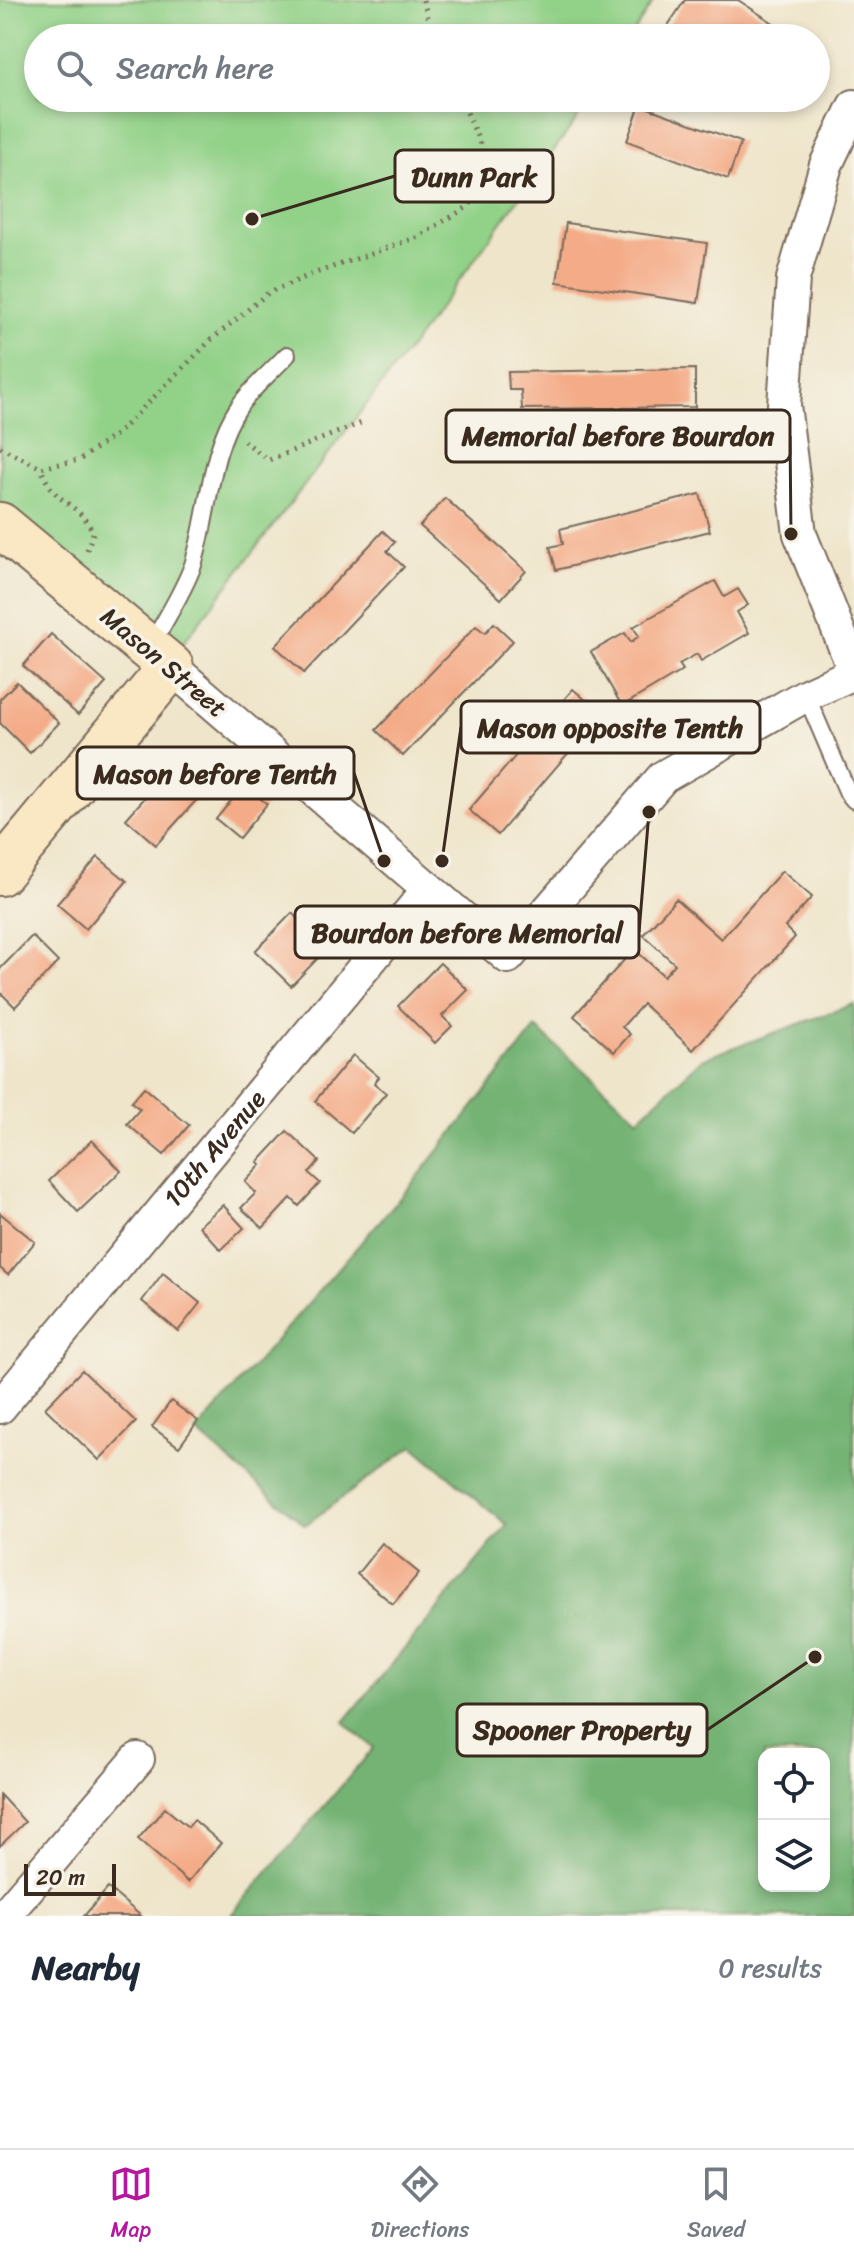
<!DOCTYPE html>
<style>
:root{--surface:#fff;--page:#f6f6f7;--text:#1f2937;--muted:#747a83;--line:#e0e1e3;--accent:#b5179e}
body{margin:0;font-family:Sriracha,sans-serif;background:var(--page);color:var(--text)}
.controls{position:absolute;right:24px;bottom:24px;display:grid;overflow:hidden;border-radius:16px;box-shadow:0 4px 12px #0003}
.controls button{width:72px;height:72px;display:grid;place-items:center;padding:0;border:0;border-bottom:2px solid var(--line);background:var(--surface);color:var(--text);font:40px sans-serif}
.scale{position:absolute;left:24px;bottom:20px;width:92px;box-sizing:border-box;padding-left:8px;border:4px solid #3b2a1e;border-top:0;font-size:22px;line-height:28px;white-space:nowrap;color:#3b2a1e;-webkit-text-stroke:6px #f7f3e8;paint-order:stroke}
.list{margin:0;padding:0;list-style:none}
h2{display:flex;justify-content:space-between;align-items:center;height:104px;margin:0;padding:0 32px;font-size:34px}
h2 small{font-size:26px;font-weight:400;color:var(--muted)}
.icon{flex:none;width:44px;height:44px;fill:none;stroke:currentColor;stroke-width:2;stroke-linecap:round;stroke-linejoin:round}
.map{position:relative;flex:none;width:854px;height:1916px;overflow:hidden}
.search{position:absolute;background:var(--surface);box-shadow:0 4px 12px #0003;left:24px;right:24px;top:24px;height:88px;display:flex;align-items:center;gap:20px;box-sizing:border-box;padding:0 28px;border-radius:44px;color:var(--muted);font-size:30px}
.sheet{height:232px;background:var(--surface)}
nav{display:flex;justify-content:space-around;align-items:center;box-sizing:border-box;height:112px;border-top:2px solid var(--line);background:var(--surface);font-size:22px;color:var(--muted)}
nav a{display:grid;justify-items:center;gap:4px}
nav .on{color:var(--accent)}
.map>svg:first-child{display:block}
</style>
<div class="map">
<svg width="854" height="1916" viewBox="0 0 854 1916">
<rect width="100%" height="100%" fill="#f7f3e8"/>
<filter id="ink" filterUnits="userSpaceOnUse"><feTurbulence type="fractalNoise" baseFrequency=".0125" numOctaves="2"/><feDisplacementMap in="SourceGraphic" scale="16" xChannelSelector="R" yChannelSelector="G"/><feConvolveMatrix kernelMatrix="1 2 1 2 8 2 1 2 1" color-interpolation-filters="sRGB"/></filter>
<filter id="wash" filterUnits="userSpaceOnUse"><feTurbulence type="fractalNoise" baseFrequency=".006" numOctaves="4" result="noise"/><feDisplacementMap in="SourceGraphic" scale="32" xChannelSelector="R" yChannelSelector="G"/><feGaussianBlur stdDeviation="1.8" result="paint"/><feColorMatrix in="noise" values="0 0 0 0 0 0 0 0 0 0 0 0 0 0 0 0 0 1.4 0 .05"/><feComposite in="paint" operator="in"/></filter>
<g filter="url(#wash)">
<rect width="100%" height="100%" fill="#efe5cb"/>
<path fill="#92d188" stroke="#667e53" stroke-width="2" d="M 0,0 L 654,0 L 630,38 L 38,38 L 38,98 L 592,98 L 418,337 L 170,660 L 0,514 Z"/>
<path fill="#75b374" stroke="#586e49" stroke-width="2" fill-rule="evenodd" d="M 854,1004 L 854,1916 L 230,1916 L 374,1748 L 344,1722 L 507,1525 L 413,1446 L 305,1525 L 196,1432 L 412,1184 L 536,1028 L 638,1119 L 702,1059 ZM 764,1754 L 824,1754 L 824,1886 L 764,1886 Z"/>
<g id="blocks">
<g fill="#f4ac88">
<path d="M 685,0 L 738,0 L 793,36 L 791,38 L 684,38 L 667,27 Z"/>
<path d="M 640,105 L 741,142 L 728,179 L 627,141 Z"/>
<path d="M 566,223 L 707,243 L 698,303 L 557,282 Z"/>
<path d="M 695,369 L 695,407 L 522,409 L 521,390 L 509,390 L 508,372 Z"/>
<path d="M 700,494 L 710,531 L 556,570 L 550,547 L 563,544 L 560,529 Z"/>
<path d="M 445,498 L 526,571 L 501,599 L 420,526 Z"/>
<path d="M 383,531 L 395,542 L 387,551 L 404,567 L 304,673 L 275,646 Z"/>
<path d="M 715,581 L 724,597 L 738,589 L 748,605 L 737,612 L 749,633 L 701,661 L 697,654 L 679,664 L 683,670 L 622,706 L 591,652 L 625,633 L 631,642 L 639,636 L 633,627 Z"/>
<path d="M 494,623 L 513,641 L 403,756 L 376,730 L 476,626 L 485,633 Z"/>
<path d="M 51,634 L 106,683 L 78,715 L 23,666 Z"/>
<path d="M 17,682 L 59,723 L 30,753 L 0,723 L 0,699 Z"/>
<path d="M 573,689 L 589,703 L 580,713 L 593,724 L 498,835 L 469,810 Z"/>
<path d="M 187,750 L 217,777 L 156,845 L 126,819 Z"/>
<path d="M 244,785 L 267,804 L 239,838 L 216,819 Z"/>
<path d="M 98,857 L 127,881 L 86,929 L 57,904 Z"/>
<path d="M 782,871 L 812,897 L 785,927 L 795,937 L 693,1050 L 643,1004 L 622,1027 L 630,1034 L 614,1052 L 574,1016 L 634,949 L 664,976 L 675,964 L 643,935 L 676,899 L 721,939 Z"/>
<path d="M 292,913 L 310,932 L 303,939 L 320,956 L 291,986 L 255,951 Z"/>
<path d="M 32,936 L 58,962 L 15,1007 L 0,992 L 0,969 Z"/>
<path d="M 440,963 L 468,990 L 442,1016 L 452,1026 L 435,1043 L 398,1006 Z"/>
<path d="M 353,1055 L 379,1077 L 374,1083 L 386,1093 L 352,1133 L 315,1101 Z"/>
<path d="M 144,1087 L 189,1125 L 164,1155 L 127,1124 L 140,1109 L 131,1102 Z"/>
<path d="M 287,1131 L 319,1161 L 309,1173 L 320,1183 L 299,1206 L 291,1198 L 263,1228 L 241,1208 L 256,1193 L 245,1182 L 261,1165 L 258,1162 Z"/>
<path d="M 92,1140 L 121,1171 L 78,1212 L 49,1181 Z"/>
<path d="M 223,1205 L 244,1228 L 221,1250 L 199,1226 Z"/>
<path d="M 0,1213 L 35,1242 L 8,1275 L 0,1268 Z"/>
<path d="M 163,1273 L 200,1303 L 178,1331 L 142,1301 Z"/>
<path d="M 82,1370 L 136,1422 L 99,1460 L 45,1408 Z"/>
<path d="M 171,1401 L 198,1421 L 179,1447 L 152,1427 Z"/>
<path d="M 382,1543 L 419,1573 L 393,1604 L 357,1574 Z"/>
<path d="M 0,1795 L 25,1822 L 0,1846 Z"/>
<path d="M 165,1808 L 188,1827 L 194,1820 L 221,1843 L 188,1882 L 138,1839 Z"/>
<path d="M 108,1888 L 141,1916 L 84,1916 Z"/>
</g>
</g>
</g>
<g filter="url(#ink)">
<use href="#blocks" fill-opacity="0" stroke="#7a6b5b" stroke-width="2"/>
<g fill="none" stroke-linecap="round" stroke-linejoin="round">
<defs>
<g id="lane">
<path d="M 150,648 C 164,621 183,593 193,565 C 210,512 208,452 240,405 C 253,387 272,371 287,355"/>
<path d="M 806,695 L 848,793 L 854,800"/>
</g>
<g id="street">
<path d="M 854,106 L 826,165 L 793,279 L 784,405 L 800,534 L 854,670"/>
<path d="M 171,667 L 508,957 L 663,777 L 806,695 L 854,673"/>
<path id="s1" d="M 0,1407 L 429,889"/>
<path d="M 4,1916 L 138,1759"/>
</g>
<path id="secondary" d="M 0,525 L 171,667 L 0,873"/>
</defs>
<use href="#lane" stroke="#7a6b5b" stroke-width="20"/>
<use href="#street" stroke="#7a6b5b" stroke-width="36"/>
<use href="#secondary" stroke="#7a6b5b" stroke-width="48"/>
<g stroke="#7a6b5b" stroke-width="5" stroke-dasharray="2 6" stroke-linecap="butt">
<path d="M 423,0 L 434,38"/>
<path d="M 244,441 L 269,460 L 361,423"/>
<path d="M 0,447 L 41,468"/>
<path d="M 87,550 L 93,533 C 79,500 54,507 41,468 L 79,460 L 118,433 L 211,340 L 268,293 L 310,275 L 418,237 L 469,206 L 480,187 L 484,168 L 481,146 L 461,98"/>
</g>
<use href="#lane" stroke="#fff" stroke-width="16"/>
<use href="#street" stroke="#fff" stroke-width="32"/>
<use href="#secondary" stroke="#fae7c3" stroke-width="44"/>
</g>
</g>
<g text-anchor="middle" stroke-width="7" stroke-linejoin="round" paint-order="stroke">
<g font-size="26" fill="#3b2a1e" stroke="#f7f3e8">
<text transform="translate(164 662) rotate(40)" y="9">Mason Street</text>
<text dy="9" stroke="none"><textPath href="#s1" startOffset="336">10th Avenue</textPath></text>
</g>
</g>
<path fill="none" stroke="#3b2a1e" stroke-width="3" d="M252 219L395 176M791 534L790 436M442 861L461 727M384 861L354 773M649 812L639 932M815 1657L707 1730"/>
<g fill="#3b2a1e" stroke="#f7f3e8" stroke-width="3">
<circle cx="252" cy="219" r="8"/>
<circle cx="791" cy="534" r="8"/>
<circle cx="442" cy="861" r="8"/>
<circle cx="384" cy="861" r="8"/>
<circle cx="649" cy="812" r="8"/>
<circle cx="815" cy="1657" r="8"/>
</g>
<g fill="#f7f3e8" stroke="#3b2a1e" stroke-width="3">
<rect x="395" y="150" width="158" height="52" rx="8"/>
<rect x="446" y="410" width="344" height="52" rx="8"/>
<rect x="461" y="701" width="299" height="52" rx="8"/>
<rect x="77" y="747" width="277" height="52" rx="8"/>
<rect x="295" y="906" width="344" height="52" rx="8"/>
<rect x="457" y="1704" width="250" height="52" rx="8"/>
</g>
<g font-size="28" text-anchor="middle" font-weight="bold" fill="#3b2a1e">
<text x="474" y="186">Dunn Park</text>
<text x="618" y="445">Memorial before Bourdon</text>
<text x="610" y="737">Mason opposite Tenth</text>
<text x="215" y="783">Mason before Tenth</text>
<text x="467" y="942">Bourdon before Memorial</text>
<text x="582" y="1739">Spooner Property</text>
</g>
</svg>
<div class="controls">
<button><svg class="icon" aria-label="locate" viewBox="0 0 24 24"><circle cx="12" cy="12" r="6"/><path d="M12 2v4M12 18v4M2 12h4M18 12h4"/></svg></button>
<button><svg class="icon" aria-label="layers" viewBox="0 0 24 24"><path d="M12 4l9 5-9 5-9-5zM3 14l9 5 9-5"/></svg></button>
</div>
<div class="scale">20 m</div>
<div class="search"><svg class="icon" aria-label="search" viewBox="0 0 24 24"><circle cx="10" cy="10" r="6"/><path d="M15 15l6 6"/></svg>Search here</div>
</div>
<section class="sheet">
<h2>Nearby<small>0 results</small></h2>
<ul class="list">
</ul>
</section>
<nav>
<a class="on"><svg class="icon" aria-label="map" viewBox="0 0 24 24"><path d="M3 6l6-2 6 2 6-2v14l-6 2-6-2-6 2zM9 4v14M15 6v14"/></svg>Map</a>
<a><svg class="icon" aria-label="directions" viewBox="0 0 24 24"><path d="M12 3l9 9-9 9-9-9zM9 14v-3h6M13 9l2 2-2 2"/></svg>Directions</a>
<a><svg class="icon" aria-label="saved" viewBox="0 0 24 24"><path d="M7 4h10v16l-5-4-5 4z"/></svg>Saved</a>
</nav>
